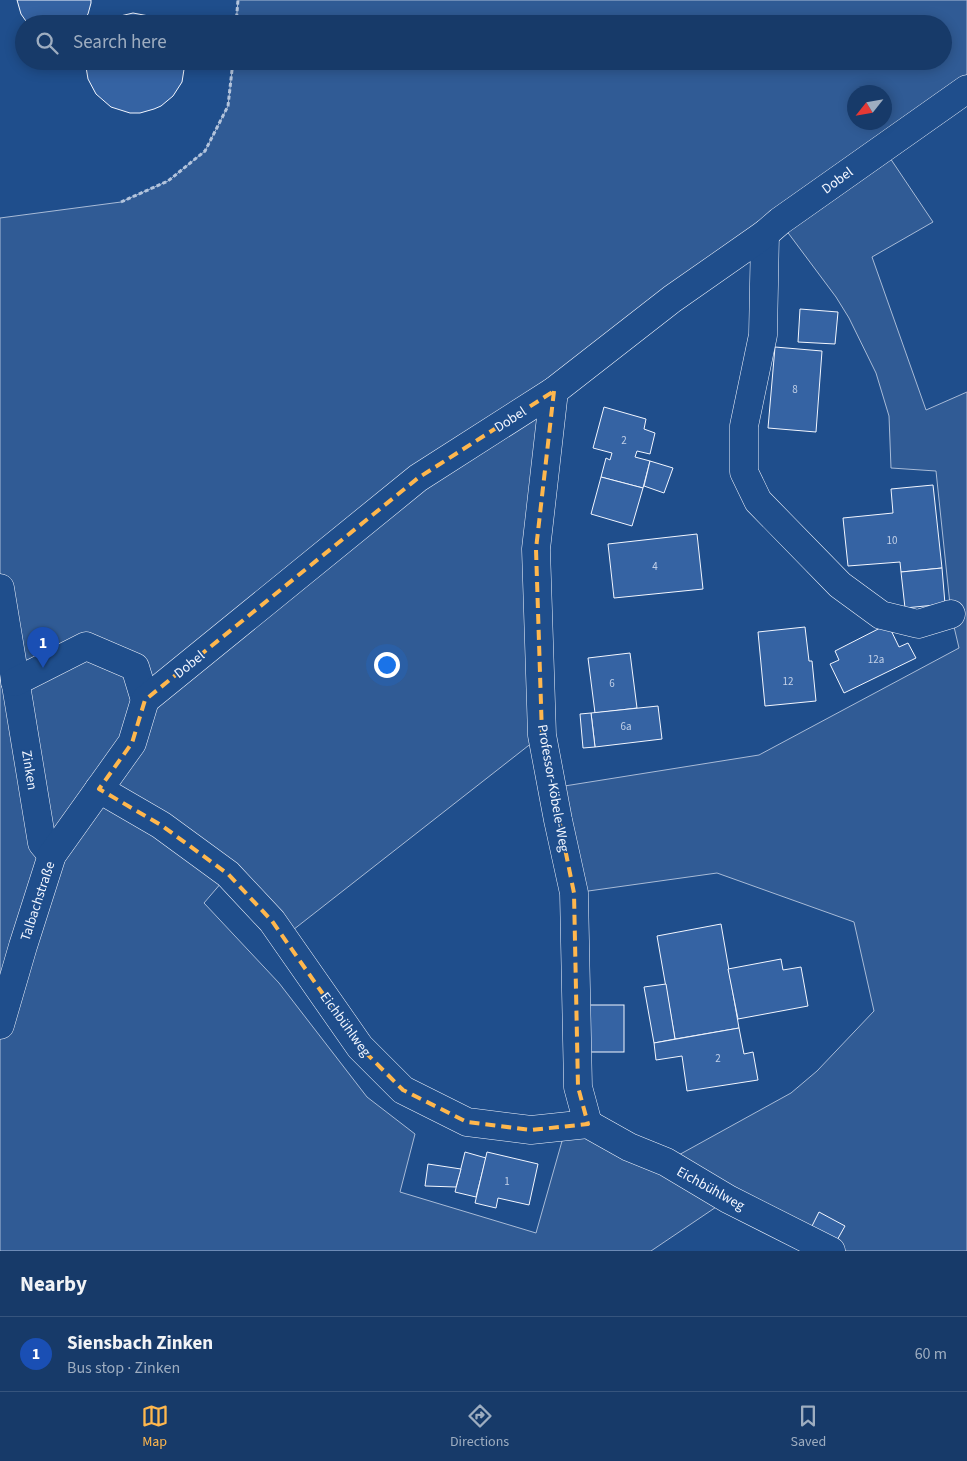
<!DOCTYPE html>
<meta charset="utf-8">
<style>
:root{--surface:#173a69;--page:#244571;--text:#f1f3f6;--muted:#9eadc0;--line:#36547d;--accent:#ffb74d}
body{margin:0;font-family:"Source Sans 3",sans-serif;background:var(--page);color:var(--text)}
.compass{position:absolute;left:847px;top:85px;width:45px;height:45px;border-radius:50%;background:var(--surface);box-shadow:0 2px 12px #0003;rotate:239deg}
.you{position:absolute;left:386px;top:664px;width:18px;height:18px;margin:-12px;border:4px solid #fff;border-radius:50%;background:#1a73e8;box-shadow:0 0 0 8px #1a73e833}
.badge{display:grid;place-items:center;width:32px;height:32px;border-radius:50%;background:var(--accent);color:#fff;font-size:16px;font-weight:700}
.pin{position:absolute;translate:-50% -41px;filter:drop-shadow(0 1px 2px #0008)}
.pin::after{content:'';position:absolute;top:26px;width:18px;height:15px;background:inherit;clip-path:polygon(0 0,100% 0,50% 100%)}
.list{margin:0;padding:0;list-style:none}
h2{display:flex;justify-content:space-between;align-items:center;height:65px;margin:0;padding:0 20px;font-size:21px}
h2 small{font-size:16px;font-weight:400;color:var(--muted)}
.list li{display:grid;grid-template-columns:32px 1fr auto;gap:15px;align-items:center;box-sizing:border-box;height:75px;padding:0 20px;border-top:1px solid var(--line)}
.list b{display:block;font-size:19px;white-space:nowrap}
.list p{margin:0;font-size:16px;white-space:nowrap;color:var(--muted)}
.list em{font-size:16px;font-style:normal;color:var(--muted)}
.icon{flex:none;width:28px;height:28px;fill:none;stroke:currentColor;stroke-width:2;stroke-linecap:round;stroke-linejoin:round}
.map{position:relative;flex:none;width:967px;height:1251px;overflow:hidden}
.search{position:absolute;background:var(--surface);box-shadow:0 2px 12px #0003;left:15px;right:15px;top:15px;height:55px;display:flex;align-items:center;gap:12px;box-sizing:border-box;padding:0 18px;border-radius:28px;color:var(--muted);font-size:19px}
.sheet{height:140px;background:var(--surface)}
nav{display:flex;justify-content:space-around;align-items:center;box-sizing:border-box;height:70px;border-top:1px solid var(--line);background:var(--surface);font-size:14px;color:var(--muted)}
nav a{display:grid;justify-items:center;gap:2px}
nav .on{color:var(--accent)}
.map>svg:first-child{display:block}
</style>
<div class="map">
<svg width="967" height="1251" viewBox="0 0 967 1251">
<rect width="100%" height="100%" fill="#1f4e8c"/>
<path fill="#305b95" stroke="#a8bbd7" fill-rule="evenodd" d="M 238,0 L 967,0 L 967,104 L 888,155 L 933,222 L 872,257 L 926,410 L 967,392 L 967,1251 L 830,1251 L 728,1199 L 651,1251 L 0,1251 L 0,218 L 121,202 L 168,181 L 205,151 L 228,106 L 233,61 L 943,61 L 943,24 L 236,24 ZM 854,92 L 884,92 L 884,122 L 854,122 ZM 780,222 L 836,297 L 849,318 L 876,373 L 889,416 L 891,468 L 936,471 L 951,614 L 959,648 L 759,755 L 552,788 L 574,893 L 717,873 L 854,922 L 874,1011 L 817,1071 L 791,1093 L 666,1162 L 566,1127 L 536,1233 L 400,1192 L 415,1134 L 367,1097 L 279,983 L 204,903 L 228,875 L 284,937 L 542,735 L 554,391 Z"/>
<g fill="#3563a3" stroke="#f2f6ff">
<path d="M 17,0 L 91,0 L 91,3 L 88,14 L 80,24 L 28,24 L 21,14 Z"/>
<path d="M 133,13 L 154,17 L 165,24 L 105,24 L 116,17 Z"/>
<path d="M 85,61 L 185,61 L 185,63 L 182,82 L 173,96 L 161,106 L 154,109 L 140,113 L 130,113 L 111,107 L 96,94 L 88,79 Z"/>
<path d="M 800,309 L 838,312 L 835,344 L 798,342 Z"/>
<path d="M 775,347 L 822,351 L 816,432 L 768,428 Z"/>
<path d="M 604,407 L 646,419 L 644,429 L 655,433 L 650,454 L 637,451 L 635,457 L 650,461 L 643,488 L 601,477 L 606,458 L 610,460 L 612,453 L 593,448 Z"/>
<path d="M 650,461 L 673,468 L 664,493 L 644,486 Z"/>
<path d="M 601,477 L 643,488 L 632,526 L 591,514 Z"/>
<path d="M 933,485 L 942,568 L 901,572 L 900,562 L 848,566 L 843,518 L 893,513 L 891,489 Z"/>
<path d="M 697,534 L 703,589 L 614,598 L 608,544 Z"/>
<path d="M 942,568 L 945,604 L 905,608 L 901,572 Z"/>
<path d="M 888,624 L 899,647 L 908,643 L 916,658 L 844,693 L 830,664 L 839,660 L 835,651 Z"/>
<path d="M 805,627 L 809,661 L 812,661 L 816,701 L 765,706 L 758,632 Z"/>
<path d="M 630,653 L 637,708 L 595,713 L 588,658 Z"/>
<path d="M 658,706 L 662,739 L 595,747 L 591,713 Z"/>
<path d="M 591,713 L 595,747 L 583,748 L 580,714 Z"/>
<path d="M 721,924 L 739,1028 L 675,1039 L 657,936 Z"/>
<path d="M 781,959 L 783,970 L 801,967 L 808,1006 L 738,1019 L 728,969 Z"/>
<path d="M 666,984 L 675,1039 L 654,1043 L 644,987 Z"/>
<rect x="587" y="1005" width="37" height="47"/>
<path d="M 739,1028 L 744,1054 L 753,1052 L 758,1080 L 687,1091 L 682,1056 L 656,1060 L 654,1043 Z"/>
<path d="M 465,1152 L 486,1158 L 476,1197 L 455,1192 Z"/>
<path d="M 487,1152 L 538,1164 L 529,1205 L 498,1198 L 496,1208 L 475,1203 Z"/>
<path d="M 428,1164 L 461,1169 L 456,1187 L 425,1186 Z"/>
<path d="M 819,1212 L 845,1226 L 836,1242 L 811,1228 Z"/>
</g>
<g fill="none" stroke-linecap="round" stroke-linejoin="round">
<defs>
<g id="minor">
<path d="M 765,234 L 763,335 L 744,426 L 744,472 L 758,501 L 840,585 L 881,615 L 918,624 L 951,614"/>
<path d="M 554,391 L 536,549 L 542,735 L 558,820 L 574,893 L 578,1087 L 588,1124"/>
<path d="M 0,588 L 42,843 L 52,855"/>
<path d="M 15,682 L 86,646 L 135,667 L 145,700"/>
<path d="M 99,789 L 161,825 L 228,874 L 272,921 L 360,1047 L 403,1090 L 467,1122 L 531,1130 L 588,1124 L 629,1147 L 666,1162 L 728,1199 L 831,1251"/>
<path d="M 0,1025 L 23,946 L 52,855 L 132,743 L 145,700 L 418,478 L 554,391 L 672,299 L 765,234 L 780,221 L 967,89"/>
</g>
</defs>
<use href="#minor" stroke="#f2f6ff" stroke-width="29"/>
<g stroke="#b3c4dc" stroke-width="3" stroke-dasharray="4 2.5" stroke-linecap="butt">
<path d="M 236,24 L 238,0"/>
<path d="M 121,202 L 168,181 L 205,151 L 228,106 L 233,61"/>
</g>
<use href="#minor" stroke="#1f4e8c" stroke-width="28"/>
</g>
<path fill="none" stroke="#ffb74d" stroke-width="4" stroke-dasharray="10 6" stroke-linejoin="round" d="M 554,391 L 536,549 L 542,735 L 574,893 L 578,1087 L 588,1124 L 531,1130 L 467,1122 L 403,1090 L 360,1047 L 272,921 L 228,874 L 161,825 L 99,789 L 132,743 L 145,700 L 418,478 Z"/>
<g text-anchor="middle" stroke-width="4" stroke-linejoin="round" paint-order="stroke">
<g font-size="11" fill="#c3d1e8">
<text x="795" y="393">8</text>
<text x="624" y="444">2</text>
<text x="892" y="544">10</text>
<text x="655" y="570">4</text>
<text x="876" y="663">12a</text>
<text x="788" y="685">12</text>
<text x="612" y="687">6</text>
<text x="626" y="730">6a</text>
<text x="718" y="1062">2</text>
<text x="507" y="1185">1</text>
</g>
<g font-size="14" fill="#f2f6ff" stroke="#1f4e8c">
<text transform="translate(837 180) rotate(-36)" y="5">Dobel</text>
<text transform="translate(510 419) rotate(-33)" y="5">Dobel</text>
<text transform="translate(189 664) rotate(-39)" y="5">Dobel</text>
<text transform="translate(30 770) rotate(81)" y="5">Zinken</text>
<text transform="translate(554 788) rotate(80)" y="5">Professor-Köbele-Weg</text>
<text transform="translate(37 901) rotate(-72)" y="5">Talbachstraße</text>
<text transform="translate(346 1024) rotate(54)" y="5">Eichbühlweg</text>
<text transform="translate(711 1188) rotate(29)" y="5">Eichbühlweg</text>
</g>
</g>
</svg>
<svg class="compass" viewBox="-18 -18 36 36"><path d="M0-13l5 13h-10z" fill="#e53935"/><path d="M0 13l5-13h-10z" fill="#9eadc0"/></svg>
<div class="you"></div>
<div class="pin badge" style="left:43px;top:668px;background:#1a4fb4">1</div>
<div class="search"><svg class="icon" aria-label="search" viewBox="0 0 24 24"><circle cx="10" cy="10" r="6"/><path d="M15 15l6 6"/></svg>Search here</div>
</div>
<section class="sheet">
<h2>Nearby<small></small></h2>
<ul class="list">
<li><span class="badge" style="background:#1a4fb4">1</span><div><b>Siensbach Zinken</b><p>Bus stop · Zinken</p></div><em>60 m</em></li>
</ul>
</section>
<nav>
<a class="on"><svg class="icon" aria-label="map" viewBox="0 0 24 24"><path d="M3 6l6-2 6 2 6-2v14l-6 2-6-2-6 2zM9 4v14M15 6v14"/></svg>Map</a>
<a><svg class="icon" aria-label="directions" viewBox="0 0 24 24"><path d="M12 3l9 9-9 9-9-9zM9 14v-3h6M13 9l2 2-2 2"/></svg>Directions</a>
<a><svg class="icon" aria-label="saved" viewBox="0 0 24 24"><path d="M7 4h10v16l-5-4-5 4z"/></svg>Saved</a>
</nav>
